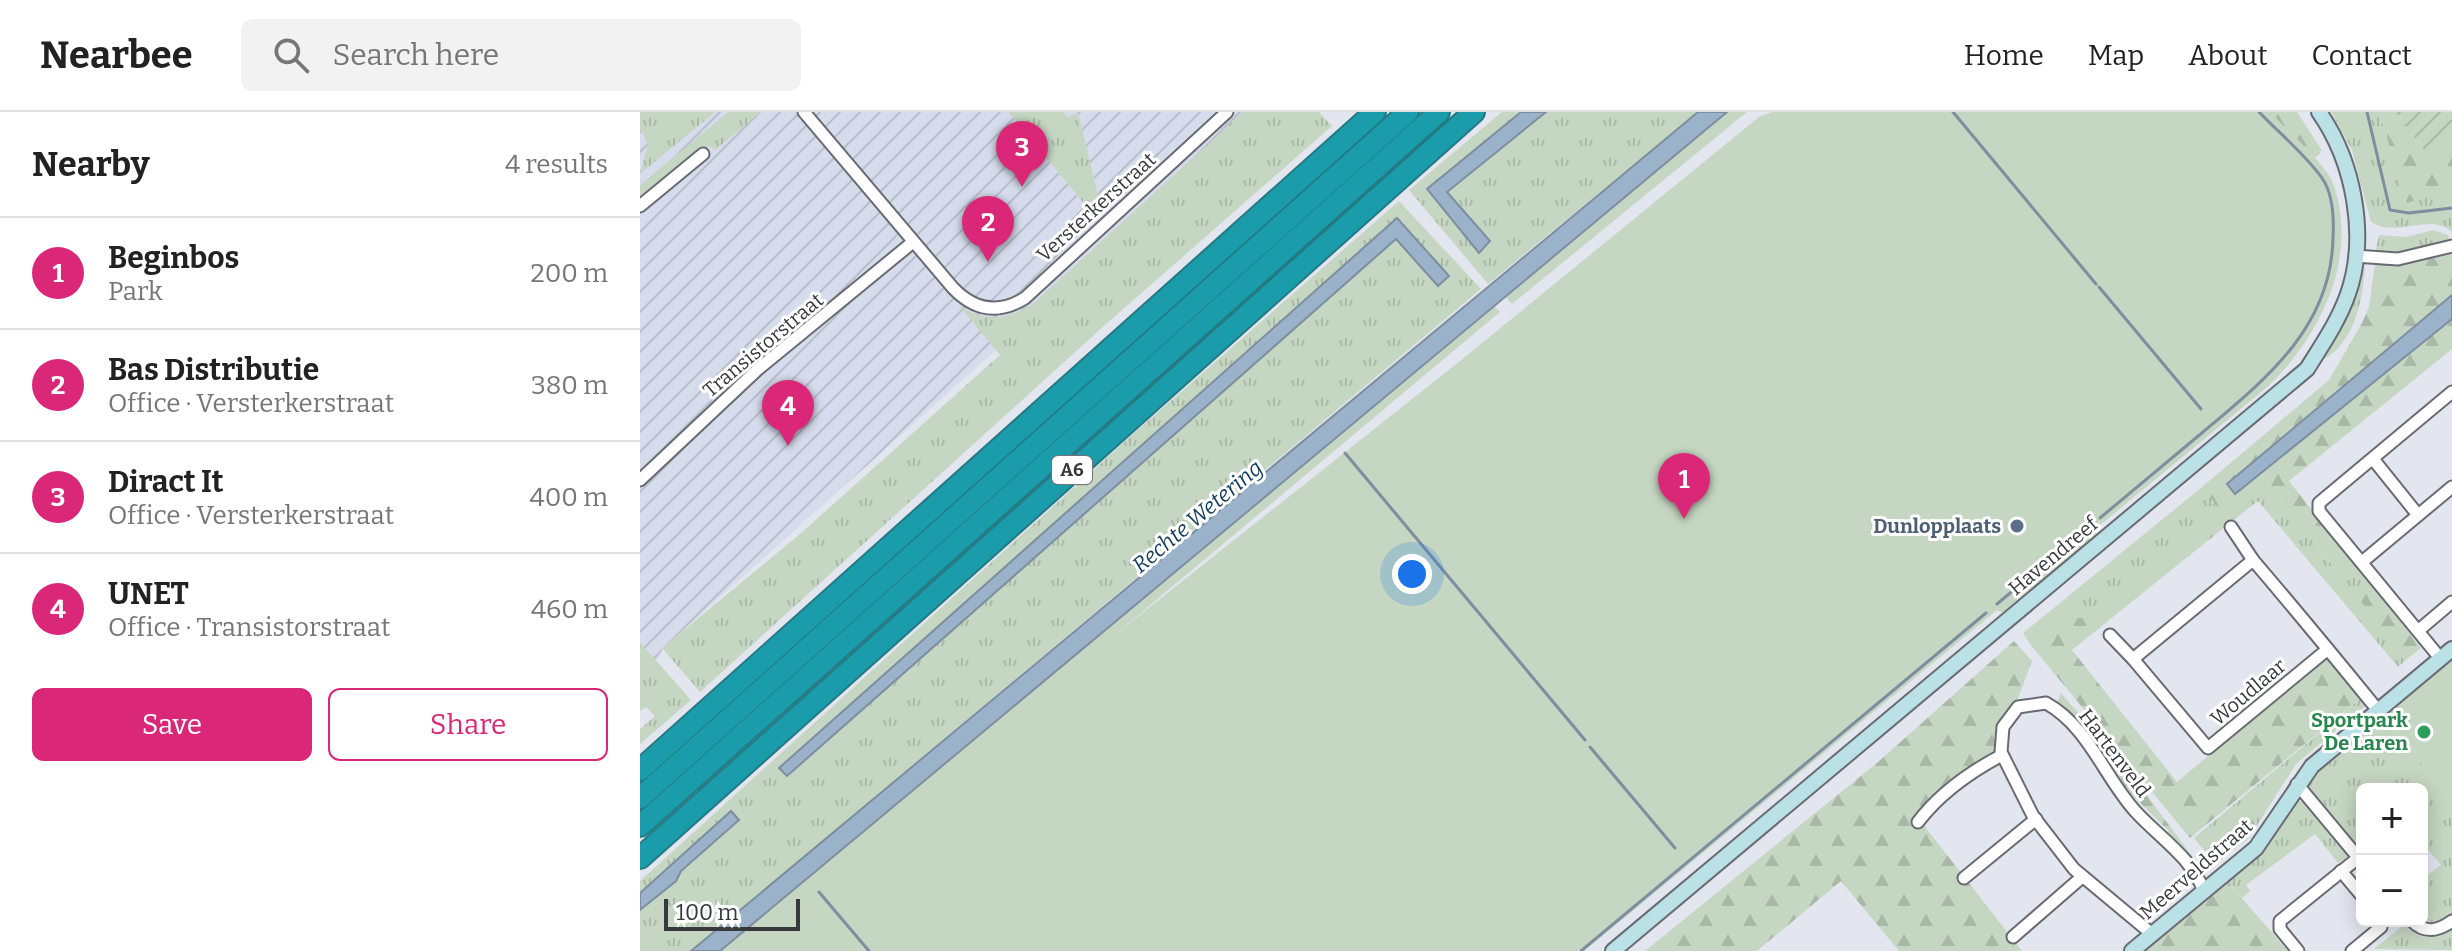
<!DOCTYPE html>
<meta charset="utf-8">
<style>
:root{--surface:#fff;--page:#f2f2f2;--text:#222;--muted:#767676;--line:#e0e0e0;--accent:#db2777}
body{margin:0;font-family:Bitter,serif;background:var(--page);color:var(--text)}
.controls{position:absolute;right:24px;bottom:24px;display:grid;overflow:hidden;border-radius:12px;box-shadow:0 4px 20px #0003}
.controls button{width:72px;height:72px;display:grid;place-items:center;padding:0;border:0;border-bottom:2px solid var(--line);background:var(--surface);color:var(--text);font:40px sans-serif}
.scale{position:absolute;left:24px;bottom:20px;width:136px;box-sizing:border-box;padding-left:8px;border:4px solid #38393c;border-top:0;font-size:22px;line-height:28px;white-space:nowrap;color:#38393c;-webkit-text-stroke:6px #fff;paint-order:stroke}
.you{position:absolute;left:772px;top:462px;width:28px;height:28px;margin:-20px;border:6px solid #fff;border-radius:50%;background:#1a73e8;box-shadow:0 0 0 12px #1a73e833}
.badge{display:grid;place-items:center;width:52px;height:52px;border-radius:50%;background:var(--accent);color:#fff;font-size:26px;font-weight:700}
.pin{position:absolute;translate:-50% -66px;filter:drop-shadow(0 2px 4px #0008)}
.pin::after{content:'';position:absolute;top:42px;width:28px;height:24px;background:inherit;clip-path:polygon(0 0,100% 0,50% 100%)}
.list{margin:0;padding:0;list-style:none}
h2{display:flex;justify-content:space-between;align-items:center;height:104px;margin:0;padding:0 32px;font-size:34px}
h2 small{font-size:26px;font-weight:400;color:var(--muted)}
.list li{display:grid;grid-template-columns:52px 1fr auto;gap:24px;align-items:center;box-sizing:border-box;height:112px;padding:0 32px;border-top:2px solid var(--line)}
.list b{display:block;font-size:30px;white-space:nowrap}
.list p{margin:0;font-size:26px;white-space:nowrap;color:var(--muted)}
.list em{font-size:26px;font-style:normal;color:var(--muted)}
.actions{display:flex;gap:16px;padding:24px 32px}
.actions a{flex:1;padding:18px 0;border:2px solid var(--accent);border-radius:12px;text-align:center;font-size:28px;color:var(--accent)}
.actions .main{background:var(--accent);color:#fff}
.icon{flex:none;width:44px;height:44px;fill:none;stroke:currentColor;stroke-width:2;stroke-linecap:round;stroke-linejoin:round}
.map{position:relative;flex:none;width:1812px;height:839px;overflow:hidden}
header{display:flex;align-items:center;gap:48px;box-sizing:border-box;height:112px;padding:0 40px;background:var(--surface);border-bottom:2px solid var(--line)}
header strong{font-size:38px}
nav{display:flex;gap:44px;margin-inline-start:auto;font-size:28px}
.search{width:560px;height:72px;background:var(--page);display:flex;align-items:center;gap:20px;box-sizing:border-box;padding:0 28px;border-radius:12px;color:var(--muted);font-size:30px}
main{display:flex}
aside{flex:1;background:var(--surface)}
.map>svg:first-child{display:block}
</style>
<header>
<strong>Nearbee</strong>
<div class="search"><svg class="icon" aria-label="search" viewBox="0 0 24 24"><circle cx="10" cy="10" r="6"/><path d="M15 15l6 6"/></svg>Search here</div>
<nav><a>Home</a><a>Map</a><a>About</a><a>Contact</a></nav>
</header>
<main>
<aside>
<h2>Nearby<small>4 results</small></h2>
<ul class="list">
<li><span class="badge">1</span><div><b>Beginbos</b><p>Park</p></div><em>200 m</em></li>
<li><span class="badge">2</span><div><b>Bas Distributie</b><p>Office · Versterkerstraat</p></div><em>380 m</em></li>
<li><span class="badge">3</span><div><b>Diract It</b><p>Office · Versterkerstraat</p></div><em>400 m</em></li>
<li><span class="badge">4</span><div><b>UNET</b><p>Office · Transistorstraat</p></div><em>460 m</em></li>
</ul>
<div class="actions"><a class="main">Save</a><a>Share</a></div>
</aside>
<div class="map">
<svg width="1812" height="839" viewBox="0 0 1812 839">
<defs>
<pattern id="industrial-furrows" width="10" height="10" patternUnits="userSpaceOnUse" patternTransform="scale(2)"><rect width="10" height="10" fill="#d6dcec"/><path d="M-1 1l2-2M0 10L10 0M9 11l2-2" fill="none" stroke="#b8becb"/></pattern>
<pattern id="grass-tufts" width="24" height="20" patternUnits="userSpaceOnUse" patternTransform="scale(2)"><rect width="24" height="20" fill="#c5d6c2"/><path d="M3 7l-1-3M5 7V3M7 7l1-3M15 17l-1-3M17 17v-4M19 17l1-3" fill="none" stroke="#aab8a8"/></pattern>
<pattern id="forest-firs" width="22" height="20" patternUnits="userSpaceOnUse" patternTransform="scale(2)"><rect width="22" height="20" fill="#c5d6c2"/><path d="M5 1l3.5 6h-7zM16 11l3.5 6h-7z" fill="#aab8a8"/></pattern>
<pattern id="garden-furrows" width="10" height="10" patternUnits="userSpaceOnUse" patternTransform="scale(2)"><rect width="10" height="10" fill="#c5d6c2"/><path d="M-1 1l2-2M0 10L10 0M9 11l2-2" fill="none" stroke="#aab8a8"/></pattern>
</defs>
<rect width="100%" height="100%" fill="#e3e6ef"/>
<path fill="url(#industrial-furrows)" d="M 0,0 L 622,0 L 23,536 L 0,582 Z"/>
<g fill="url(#grass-tufts)" fill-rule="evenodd">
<path d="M 0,0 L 75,0 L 0,62 L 8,32 L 0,16 Z"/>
<path d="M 88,0 L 121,0 L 75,38 L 67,33 L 0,84 L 0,73 Z"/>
<path d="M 368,0 L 423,0 L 428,5 L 438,0 L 460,92 L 451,100 Z"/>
<path d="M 603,0 L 679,0 L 692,14 L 465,213 L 60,580 L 22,536 L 160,422 L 360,243 L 319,194 C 347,211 368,208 395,190 Z"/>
<path d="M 862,0 L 881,0 L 788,79 L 839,140 L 849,129 L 806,80 L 906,0 L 1058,0 L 848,172 L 769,78 Z"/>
<path d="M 1087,0 L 1107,0 L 872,192 L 866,185 Z"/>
<path d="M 1691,0 L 1739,0 L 1767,90 L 1812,77 L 1812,119 C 1783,100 1760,127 1731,110 L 1712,38 Z"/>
<path d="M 759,89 L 841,177 L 51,839 L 0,839 L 0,798 L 36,769 L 40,759 L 95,709 L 91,699 L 0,781 L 0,769 L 493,322 ZM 757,107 L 809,164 L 797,174 L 757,126 L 147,664 L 139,657 Z"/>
<path d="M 1794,118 L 1808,123 L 1810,130 L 1759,142 L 1735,142 L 1739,123 L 1766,125 Z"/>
<path d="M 1725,155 C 1722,191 1714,236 1676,251 Z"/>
<path d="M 854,194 L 860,200 L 262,701 L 201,749 L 194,744 Z"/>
<path d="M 1621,362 L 1698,461 L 1713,450 L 1727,468 L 1714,479 L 1766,548 L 1758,555 L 1618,389 L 1591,410 L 1585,403 L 1463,500 L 1440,506 L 1425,504 L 1390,532 L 1383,521 L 1562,375 L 1578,394 Z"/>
<path d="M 1452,415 L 1459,424 L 1365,502 L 1355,497 Z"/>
<path d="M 0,530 L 51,588 L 0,632 L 0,617 L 15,604 L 6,595 L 0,599 Z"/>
<path d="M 1722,585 L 1731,589 L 1656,652 L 1609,726 L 1576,752 L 1554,726 Z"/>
<path d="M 1741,601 L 1812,691 L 1812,802 L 1800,812 L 1782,808 L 1782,767 L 1801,753 L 1782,731 L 1782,677 L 1722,677 L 1722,728 L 1714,734 L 1666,674 L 1667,665 Z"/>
<path d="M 1657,689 L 1667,690 L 1709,743 L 1698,751 L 1675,722 L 1606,773 L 1610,779 L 1602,786 L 1585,767 Z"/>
<path d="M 1766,811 L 1783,825 L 1799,825 L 1812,813 L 1812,838 L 1734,837 Z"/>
</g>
<g fill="url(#forest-firs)">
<path d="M 1617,0 L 1657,0 L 1681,37 L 1680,42 L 1669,50 Z"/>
<path d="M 1739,0 L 1755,0 L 1789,43 L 1812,26 L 1812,77 L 1767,91 Z"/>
<path d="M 1812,137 L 1812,183 L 1587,372 L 1595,382 L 1578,395 L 1562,375 L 1689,268 L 1722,211 L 1729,195 L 1735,151 L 1763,149 Z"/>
<path d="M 1812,207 L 1812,237 L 1649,369 L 1713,450 L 1699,462 L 1621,362 Z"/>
<path d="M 1585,402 L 1591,410 L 1432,538 L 1537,670 L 1689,543 L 1722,585 L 1550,726 L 1390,532 L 1425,504 L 1440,506 L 1463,500 Z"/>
<path d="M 1727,468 L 1781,536 L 1766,548 L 1713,479 Z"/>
<path d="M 1374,529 L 1392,549 L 1358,640 L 1310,667 L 1275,702 L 1382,839 L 1259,839 L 1201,769 L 1117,839 L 1005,839 L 1238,650 Z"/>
<path d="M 1421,581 L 1488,658 L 1566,763 L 1562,766 L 1541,735 L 1526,721 L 1529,719 L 1490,681 L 1446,615 L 1442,617 L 1417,591 Z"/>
<path d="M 1585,767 L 1648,839 L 1498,839 Z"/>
</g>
<g fill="#c5d6c2">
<path d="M 1132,0 L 1630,0 C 1644,15 1686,53 1692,69 C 1721,143 1680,226 1626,276 L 944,839 L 76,839 L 820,249 L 1119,5 Z"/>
<path d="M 1812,549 L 1812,691 L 1741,601 Z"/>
</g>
<path fill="url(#garden-furrows)" d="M 1755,0 L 1812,0 L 1812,26 L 1789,44 Z"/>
<g fill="#9ab3ca" stroke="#7d8e9f" stroke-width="2">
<path d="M 881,0 L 906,0 L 807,80 L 850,129 L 839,141 L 787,77 Z"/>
<path d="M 1058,0 L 1087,0 L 80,839 L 51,839 Z"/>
<path d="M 757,106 L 809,164 L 798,174 L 756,127 L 147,664 L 139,656 Z"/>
<path d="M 1812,183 L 1812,207 L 1595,382 L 1587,372 Z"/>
<path d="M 91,699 L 99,708 L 41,759 L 36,769 L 0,798 L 0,781 Z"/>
</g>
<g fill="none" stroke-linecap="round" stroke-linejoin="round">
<g stroke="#7d8e9f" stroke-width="3">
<path d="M 1313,0 L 1456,172"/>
<path d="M 1727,0 L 1750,98 L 1769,101 L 1812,96"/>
<path d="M 1459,175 L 1561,297"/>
<path d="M 705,341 L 945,628"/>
<path d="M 1460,406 C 1494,378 1528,349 1563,320 C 1626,267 1692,215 1693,125 C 1694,107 1693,82 1682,66 C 1665,42 1639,21 1619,0"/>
<path d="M 1357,492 L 1450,414"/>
<path d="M 950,635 L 1035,736"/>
<path d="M 179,780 L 229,839"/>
<path d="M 941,839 L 1346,501"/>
</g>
<defs>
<g id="street">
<path d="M 164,0 L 313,176 C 334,198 358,203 385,186 L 587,0"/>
<path d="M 0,94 L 63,42"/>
<path d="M 1715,144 L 1758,147 L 1812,134"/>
<path d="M 1733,347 L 1778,403"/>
<path d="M 0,368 L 117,258 L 273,130"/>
<path d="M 1591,415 L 1613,448"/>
<path d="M 1722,450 L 1812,375"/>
<path d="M 1779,518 L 1812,490"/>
<path d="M 1470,523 L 1493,547"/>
<path d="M 1688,537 L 1568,636 L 1493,547 L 1613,448 C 1653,495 1693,543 1732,591 L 1738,598"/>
<path d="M 1800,546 L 1679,399 L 1679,391 L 1812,280"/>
<path d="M 1657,672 L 1722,750"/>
<path d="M 1278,710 C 1300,681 1330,660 1362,643"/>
<path d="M 1701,759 L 1722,784"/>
<path d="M 1324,766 L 1396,707"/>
<path d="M 1772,809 C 1785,822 1798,819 1812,809"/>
<path d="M 1512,822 L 1434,757 L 1393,704 L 1361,640 L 1363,615 L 1378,595 L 1406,591 C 1449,615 1464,665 1496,700 C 1521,727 1550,744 1564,779"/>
<path d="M 1373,825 L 1442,765"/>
<path d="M 1658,839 L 1640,817 L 1640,809 L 1718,746"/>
<path d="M 1712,839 L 1741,815 L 1742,809"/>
</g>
<g id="secondary">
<path d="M 973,839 L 1667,257 C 1682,233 1698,210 1708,182 C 1728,124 1714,50 1679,0"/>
<path d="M 1492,839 L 1616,736 L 1672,654 L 1812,537"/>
</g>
<g id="highway">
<path d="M 0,658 L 735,0"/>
<path d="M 0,686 L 768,0"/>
<path d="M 0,714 L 799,0"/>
<path d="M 0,746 L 834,0"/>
</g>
</defs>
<use href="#street" stroke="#696b73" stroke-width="15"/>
<use href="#secondary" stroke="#696b73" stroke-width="18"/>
<use href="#highway" stroke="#247984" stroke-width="24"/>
<use href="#street" stroke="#fff" stroke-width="11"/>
<use href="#secondary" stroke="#bae1e6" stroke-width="14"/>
<use href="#highway" stroke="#1a9caa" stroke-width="20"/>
</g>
<circle fill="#5c6f8a" stroke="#fff" stroke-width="3" cx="1377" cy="414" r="8"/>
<circle fill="#2e9e5b" stroke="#fff" stroke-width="3" cx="1784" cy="620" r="8"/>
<g text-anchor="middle" stroke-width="6" stroke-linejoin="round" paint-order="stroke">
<rect fill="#fff" stroke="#747476" stroke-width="2" x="412" y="344" width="40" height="28" rx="6"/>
<g font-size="18" font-weight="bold" fill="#38393c">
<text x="432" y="364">A6</text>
</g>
<g font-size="20" fill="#38393c" stroke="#fff">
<text transform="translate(456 95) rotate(-42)" y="7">Versterkerstraat</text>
<text transform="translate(123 233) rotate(-40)" y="7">Transistorstraat</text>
<text transform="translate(1413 444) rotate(-40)" y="7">Havendreef</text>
<text transform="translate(1608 580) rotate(-40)" y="7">Woudlaar</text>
<text transform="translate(1475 641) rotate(53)" y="7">Hartenveld</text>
<text transform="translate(1556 757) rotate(-41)" y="7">Meerveldstraat</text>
</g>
<g font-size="20" font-weight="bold" fill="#4e5e75" stroke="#fff" text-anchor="end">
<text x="1361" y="421">Dunlopplaats</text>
</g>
<g font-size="20" font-weight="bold" fill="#27864d" stroke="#fff" text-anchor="end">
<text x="1768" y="615">Sportpark<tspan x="1768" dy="23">De Laren</tspan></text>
</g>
<g font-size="22" font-style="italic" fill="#133c5d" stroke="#fff">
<text transform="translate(557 404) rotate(-40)" y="8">Rechte Wetering</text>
</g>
</g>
</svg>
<div class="controls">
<button>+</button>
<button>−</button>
</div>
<div class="scale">100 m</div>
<div class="you"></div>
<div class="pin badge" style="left:1044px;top:407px">1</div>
<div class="pin badge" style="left:348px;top:150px">2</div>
<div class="pin badge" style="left:382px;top:75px">3</div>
<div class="pin badge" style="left:148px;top:334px">4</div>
</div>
</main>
